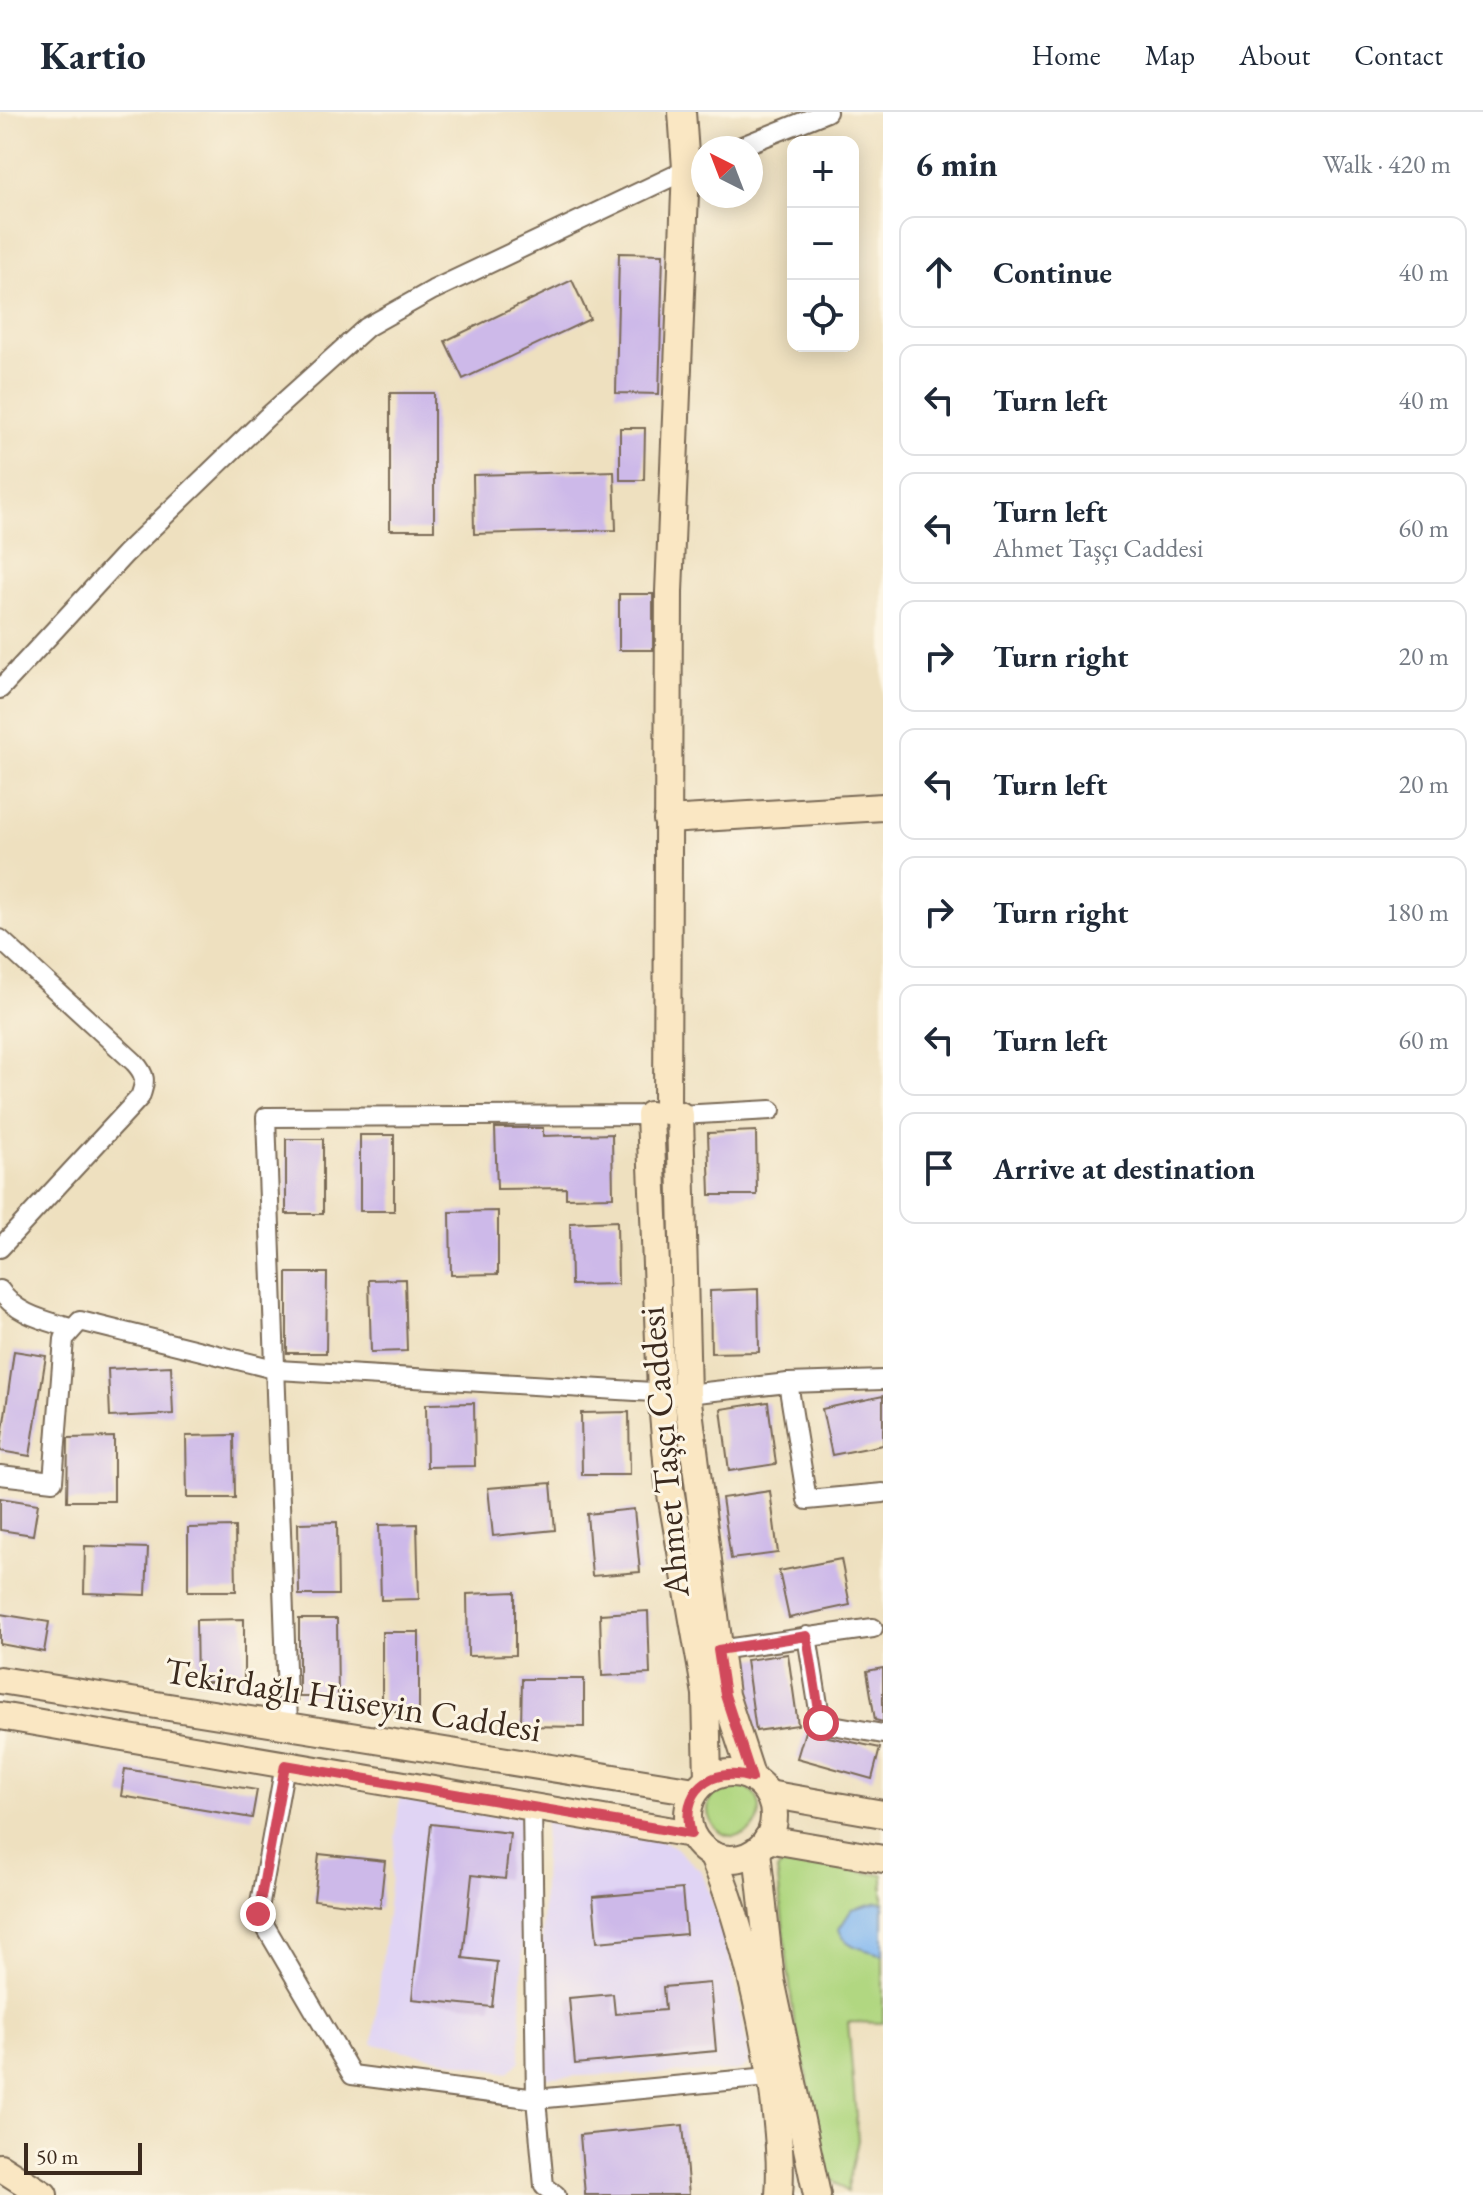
<!DOCTYPE html>
<meta charset="utf-8">
<style>
:root{--surface:#fff;--page:#f6f6f7;--text:#1f2937;--muted:#747a83;--line:#e0e1e3}
body{margin:0;font-family:"EB Garamond",serif;background:var(--page);color:var(--text)}
.controls{position:absolute;right:24px;top:24px;display:grid;overflow:hidden;border-radius:16px;box-shadow:0 4px 20px #0003}
.controls button{width:72px;height:72px;display:grid;place-items:center;padding:0;border:0;border-bottom:2px solid var(--line);background:var(--surface);color:var(--text);font:40px sans-serif}
.compass{position:absolute;left:691px;top:24px;width:72px;height:72px;border-radius:50%;background:var(--surface);box-shadow:0 4px 20px #0003;rotate:318deg}
.scale{position:absolute;left:24px;bottom:20px;width:118px;box-sizing:border-box;padding-left:8px;border:4px solid #3b2a1e;border-top:0;font-size:22px;line-height:28px;white-space:nowrap;color:#3b2a1e;-webkit-text-stroke:6px #fcf5e5;paint-order:stroke}
.stop{position:absolute;width:24px;height:24px;margin:-18px;border:6px solid #d1495b;border-radius:50%;background:#fff}
.stop.end{background:#d1495b;border-color:#fff;box-shadow:0 2px 8px #0008}
.list{margin:0;padding:0;list-style:none}
h2{display:flex;justify-content:space-between;align-items:center;height:104px;margin:0;padding:0 32px;font-size:34px}
h2 small{font-size:26px;font-weight:400;color:var(--muted)}
.list li{display:grid;grid-template-columns:52px 1fr auto;gap:24px;align-items:center;box-sizing:border-box;height:112px;margin:0 16px 16px;padding:0 16px;border:2px solid var(--line);border-radius:16px}
.list b{display:block;font-size:30px;white-space:nowrap}
.list p{margin:0;font-size:26px;white-space:nowrap;color:var(--muted)}
.list em{font-size:26px;font-style:normal;color:var(--muted)}
.icon{flex:none;width:44px;height:44px;fill:none;stroke:currentColor;stroke-width:2;stroke-linecap:round;stroke-linejoin:round}
.map{position:relative;flex:none;width:883px;height:2083px;overflow:hidden}
header{display:flex;align-items:center;gap:48px;box-sizing:border-box;height:112px;padding:0 40px;background:var(--surface);border-bottom:2px solid var(--line)}
header strong{font-size:38px}
nav{display:flex;gap:44px;margin-inline-start:auto;font-size:28px}
main{display:flex}
aside{flex:1;background:var(--surface)}
.map>svg:first-child{display:block}
</style>
<header>
<strong>Kartio</strong>
<nav><a>Home</a><a>Map</a><a>About</a><a>Contact</a></nav>
</header>
<main>
<div class="map">
<svg width="883" height="2083" viewBox="0 0 883 2083">
<rect width="100%" height="100%" fill="#fcf5e5"/>
<filter id="ink" filterUnits="userSpaceOnUse"><feTurbulence type="fractalNoise" baseFrequency=".0125" numOctaves="2"/><feDisplacementMap in="SourceGraphic" scale="16" xChannelSelector="R" yChannelSelector="G"/><feConvolveMatrix kernelMatrix="1 2 1 2 8 2 1 2 1" color-interpolation-filters="sRGB"/></filter>
<filter id="wash" filterUnits="userSpaceOnUse"><feTurbulence type="fractalNoise" baseFrequency=".006" numOctaves="4" result="noise"/><feDisplacementMap in="SourceGraphic" scale="32" xChannelSelector="R" yChannelSelector="G"/><feGaussianBlur stdDeviation="1.8" result="paint"/><feColorMatrix in="noise" values="0 0 0 0 0 0 0 0 0 0 0 0 0 0 0 0 0 1.4 0 .05"/><feComposite in="paint" operator="in"/></filter>
<g filter="url(#wash)">
<rect width="100%" height="100%" fill="#eee0bf"/>
<g fill="#e0d4f4">
<path d="M 400,1682 L 526,1702 L 520,1949 L 508,1961 L 373,1932 Z"/>
<path d="M 554,1699 L 672,1733 L 702,1760 L 726,1830 L 747,1934 L 750,1950 L 739,1959 L 546,1965 L 538,1959 L 545,1708 Z"/>
</g>
<g fill="#b1d781" stroke="#768050" stroke-width="2">
<circle cx="734" cy="1698" r="26"/>
<path d="M 787,1749 L 883,1763 L 883,1911 L 848,1910 L 858,2028 L 847,2080 L 829,2065 L 794,1909 L 777,1758 Z"/>
</g>
<path fill="#81b7f0" stroke="#5e7087" stroke-width="2" d="M 878,1790 L 883,1791 L 883,1843 C 866,1837 844,1836 839,1817 L 852,1797 Z"/>
<g id="blocks">
<g fill="#cdb9e9">
<path d="M 619,141 L 663,142 L 659,282 L 616,281 Z"/>
<path d="M 572,168 L 590,207 L 463,267 L 445,229 Z"/>
<rect x="390" y="281" width="44" height="137"/>
<path d="M 620,316 L 645,316 L 644,368 L 620,368 Z"/>
<path d="M 614,359 L 616,418 L 474,422 L 473,363 Z"/>
<rect x="619" y="482" width="34" height="56"/>
<path d="M 495,1016 L 543,1016 L 543,1024 L 612,1022 L 613,1085 L 566,1086 L 566,1076 L 497,1077 Z"/>
<path d="M 756,1019 L 757,1083 L 710,1083 L 708,1021 Z"/>
<rect x="360" y="1023" width="34" height="76"/>
<rect x="286" y="1027" width="37" height="75"/>
<path d="M 498,1099 L 498,1162 L 451,1163 L 450,1100 Z"/>
<path d="M 617,1109 L 618,1172 L 571,1173 L 570,1111 Z"/>
<path d="M 287,1161 L 327,1161 L 326,1241 L 287,1241 Z"/>
<path d="M 405,1167 L 407,1239 L 371,1240 L 369,1168 Z"/>
<path d="M 758,1177 L 759,1240 L 711,1241 L 710,1179 Z"/>
<path d="M 14,1239 L 46,1244 L 30,1344 L 0,1339 Z"/>
<path d="M 171,1254 L 173,1302 L 110,1305 L 108,1257 Z"/>
<path d="M 883,1284 L 883,1333 L 832,1343 L 822,1297 Z"/>
<path d="M 768,1290 L 776,1352 L 729,1359 L 721,1297 Z"/>
<path d="M 474,1291 L 475,1354 L 427,1355 L 426,1292 Z"/>
<path d="M 629,1300 L 630,1363 L 582,1363 L 581,1301 Z"/>
<path d="M 234,1323 L 235,1386 L 187,1386 L 186,1324 Z"/>
<path d="M 114,1325 L 114,1389 L 67,1389 L 68,1326 Z"/>
<path d="M 551,1371 L 555,1418 L 493,1424 L 488,1376 Z"/>
<path d="M 770,1379 L 778,1441 L 731,1447 L 722,1386 Z"/>
<path d="M 0,1386 L 38,1392 L 33,1423 L 0,1418 Z"/>
<path d="M 634,1397 L 640,1460 L 592,1464 L 587,1402 Z"/>
<path d="M 337,1410 L 338,1483 L 299,1483 L 298,1411 Z"/>
<path d="M 417,1412 L 419,1487 L 381,1488 L 379,1413 Z"/>
<path d="M 235,1415 L 236,1479 L 188,1479 L 188,1416 Z"/>
<path d="M 85,1434 L 148,1436 L 146,1483 L 84,1481 Z"/>
<path d="M 841,1447 L 850,1493 L 789,1506 L 779,1459 Z"/>
<path d="M 515,1480 L 515,1543 L 468,1544 L 467,1482 Z"/>
<path d="M 648,1499 L 650,1562 L 602,1564 L 600,1502 Z"/>
<path d="M 0,1502 L 49,1510 L 44,1540 L 0,1532 Z"/>
<path d="M 244,1507 L 244,1570 L 197,1570 L 196,1508 Z"/>
<path d="M 299,1507 L 337,1507 L 338,1585 L 299,1585 Z"/>
<rect x="382" y="1520" width="37" height="79"/>
<path d="M 788,1542 L 798,1613 L 756,1619 L 746,1548 Z"/>
<path d="M 883,1556 L 883,1610 L 875,1608 L 867,1559 Z"/>
<path d="M 522,1567 L 584,1567 L 584,1615 L 521,1614 Z"/>
<path d="M 806,1616 L 819,1623 L 880,1636 L 872,1667 L 797,1646 Z"/>
<path d="M 125,1657 L 257,1678 L 252,1706 L 121,1684 Z"/>
<path d="M 431,1712 L 510,1721 L 505,1767 L 472,1763 L 463,1846 L 497,1850 L 492,1895 L 412,1887 Z"/>
<path d="M 319,1742 L 385,1749 L 380,1796 L 314,1788 Z"/>
<path d="M 682,1777 L 686,1822 L 597,1830 L 593,1785 Z"/>
<path d="M 710,1871 L 716,1939 L 575,1952 L 569,1886 L 613,1882 L 615,1902 L 665,1898 L 663,1875 Z"/>
<path d="M 683,2013 L 689,2083 L 585,2083 L 580,2023 Z"/>
</g>
</g>
</g>
<g filter="url(#ink)">
<use href="#blocks" fill-opacity="0" stroke="#7a6a56" stroke-width="2"/>
<g fill="none" stroke-linecap="round" stroke-linejoin="round">
<defs>
<g id="street">
<path d="M 737,36 L 827,0"/>
<path d="M 0,577 L 125,442 L 266,306 L 367,215 L 433,178 L 703,50"/>
<path d="M 0,827 L 134,950 C 146,963 146,969 140,985 L 0,1136"/>
<path d="M 0,1178 C 15,1202 44,1208 70,1216"/>
<path d="M 788,1271 L 807,1388 L 883,1381"/>
<path d="M 0,1363 L 53,1369 L 64,1227 L 80,1209 L 278,1258 L 687,1282 L 788,1271 L 883,1268"/>
<path d="M 807,1524 L 821,1611 L 883,1622"/>
<path d="M 718,1538 L 873,1516"/>
<path d="M 288,1612 L 266,1005 L 650,1003 L 667,999 L 680,1003 L 771,998"/>
<path d="M 285,1653 L 258,1802 L 352,1963 L 536,1987 L 532,1693"/>
<path d="M 556,2083 L 544,2074 L 536,1987 L 769,1965"/>
</g>
<g id="secondary">
<path d="M 667,708 L 883,695"/>
<path d="M 667,999 L 669,480 L 686,56 L 682,0"/>
<path d="M 650,1003 L 661,1279 L 669,1371 L 706,1582 L 708,1667"/>
<path d="M 680,1003 L 687,1282 L 725,1583 L 752,1666"/>
<path d="M 0,1568 L 695,1679"/>
<path d="M 0,1604 L 691,1722"/>
<circle cx="731" cy="1704" r="43"/>
<path d="M 768,1682 L 883,1702"/>
<path d="M 767,1727 L 883,1747"/>
<path d="M 757,1739 L 771,1868 L 817,2083"/>
<path d="M 712,1743 C 747,1818 786,2001 779,2083"/>
<path d="M 0,2055 L 44,2083"/>
</g>
</defs>
<use href="#street" stroke="#7a6a56" stroke-width="22"/>
<use href="#secondary" stroke="#7a6a56" stroke-width="30"/>
<use href="#street" stroke="#fff" stroke-width="18"/>
<use href="#secondary" stroke="#fae7c3" stroke-width="26"/>
</g>
</g>
<g fill="none" stroke-linecap="round" stroke-linejoin="round" filter="url(#ink)">
<path stroke="#d1495b" stroke-width="10" d="M 258,1802 L 285,1653 L 691,1722 C 679,1680 711,1653 752,1666 L 725,1583 L 718,1538 L 807,1524 L 821,1611"/>
</g>
<g text-anchor="middle" stroke-width="6" stroke-linejoin="round" paint-order="stroke">
<g font-size="36" fill="#3b2a1e" stroke="#fcf5e5">
<text transform="translate(663 1340) rotate(-95)" y="13">Ahmet Taşçı Caddesi</text>
<text transform="translate(353 1587) rotate(9)" y="13">Tekirdağlı Hüseyin Caddesi</text>
</g>
</g>
</svg>
<div class="controls">
<button>+</button>
<button>−</button>
<button><svg class="icon" aria-label="locate" viewBox="0 0 24 24"><circle cx="12" cy="12" r="6"/><path d="M12 2v4M12 18v4M2 12h4M18 12h4"/></svg></button>
</div>
<svg class="compass" viewBox="-18 -18 36 36"><path d="M0-13l5 13h-10z" fill="#e53935"/><path d="M0 13l5-13h-10z" fill="#747a83"/></svg>
<div class="scale">50 m</div>
<div class="stop" style="left:821px;top:1611px"></div>
<div class="stop end" style="left:258px;top:1802px"></div>
</div>
<aside>
<h2>6 min<small>Walk · 420 m</small></h2>
<ul class="list">
<li><svg class="icon" aria-label="ahead" viewBox="0 0 24 24"><path d="M12 20V5M6 11l6-6 6 6"/></svg><div><b>Continue</b></div><em>40 m</em></li>
<li><svg class="icon" aria-label="left" viewBox="0 0 24 24"><path d="M17 20v-9H6M10 6l-5 5 5 5"/></svg><div><b>Turn left</b></div><em>40 m</em></li>
<li><svg class="icon" aria-label="left" viewBox="0 0 24 24"><path d="M17 20v-9H6M10 6l-5 5 5 5"/></svg><div><b>Turn left</b><p>Ahmet Taşçı Caddesi</p></div><em>60 m</em></li>
<li><svg class="icon" aria-label="right" viewBox="0 0 24 24"><path d="M7 20v-9h11M14 6l5 5-5 5"/></svg><div><b>Turn right</b></div><em>20 m</em></li>
<li><svg class="icon" aria-label="left" viewBox="0 0 24 24"><path d="M17 20v-9H6M10 6l-5 5 5 5"/></svg><div><b>Turn left</b></div><em>20 m</em></li>
<li><svg class="icon" aria-label="right" viewBox="0 0 24 24"><path d="M7 20v-9h11M14 6l5 5-5 5"/></svg><div><b>Turn right</b></div><em>180 m</em></li>
<li><svg class="icon" aria-label="left" viewBox="0 0 24 24"><path d="M17 20v-9H6M10 6l-5 5 5 5"/></svg><div><b>Turn left</b></div><em>60 m</em></li>
<li><svg class="icon" aria-label="arrive" viewBox="0 0 24 24"><path d="M6 21V4h12l-3 4 3 4H6"/></svg><div><b>Arrive at destination</b></div></li>
</ul>
</aside>
</main>
